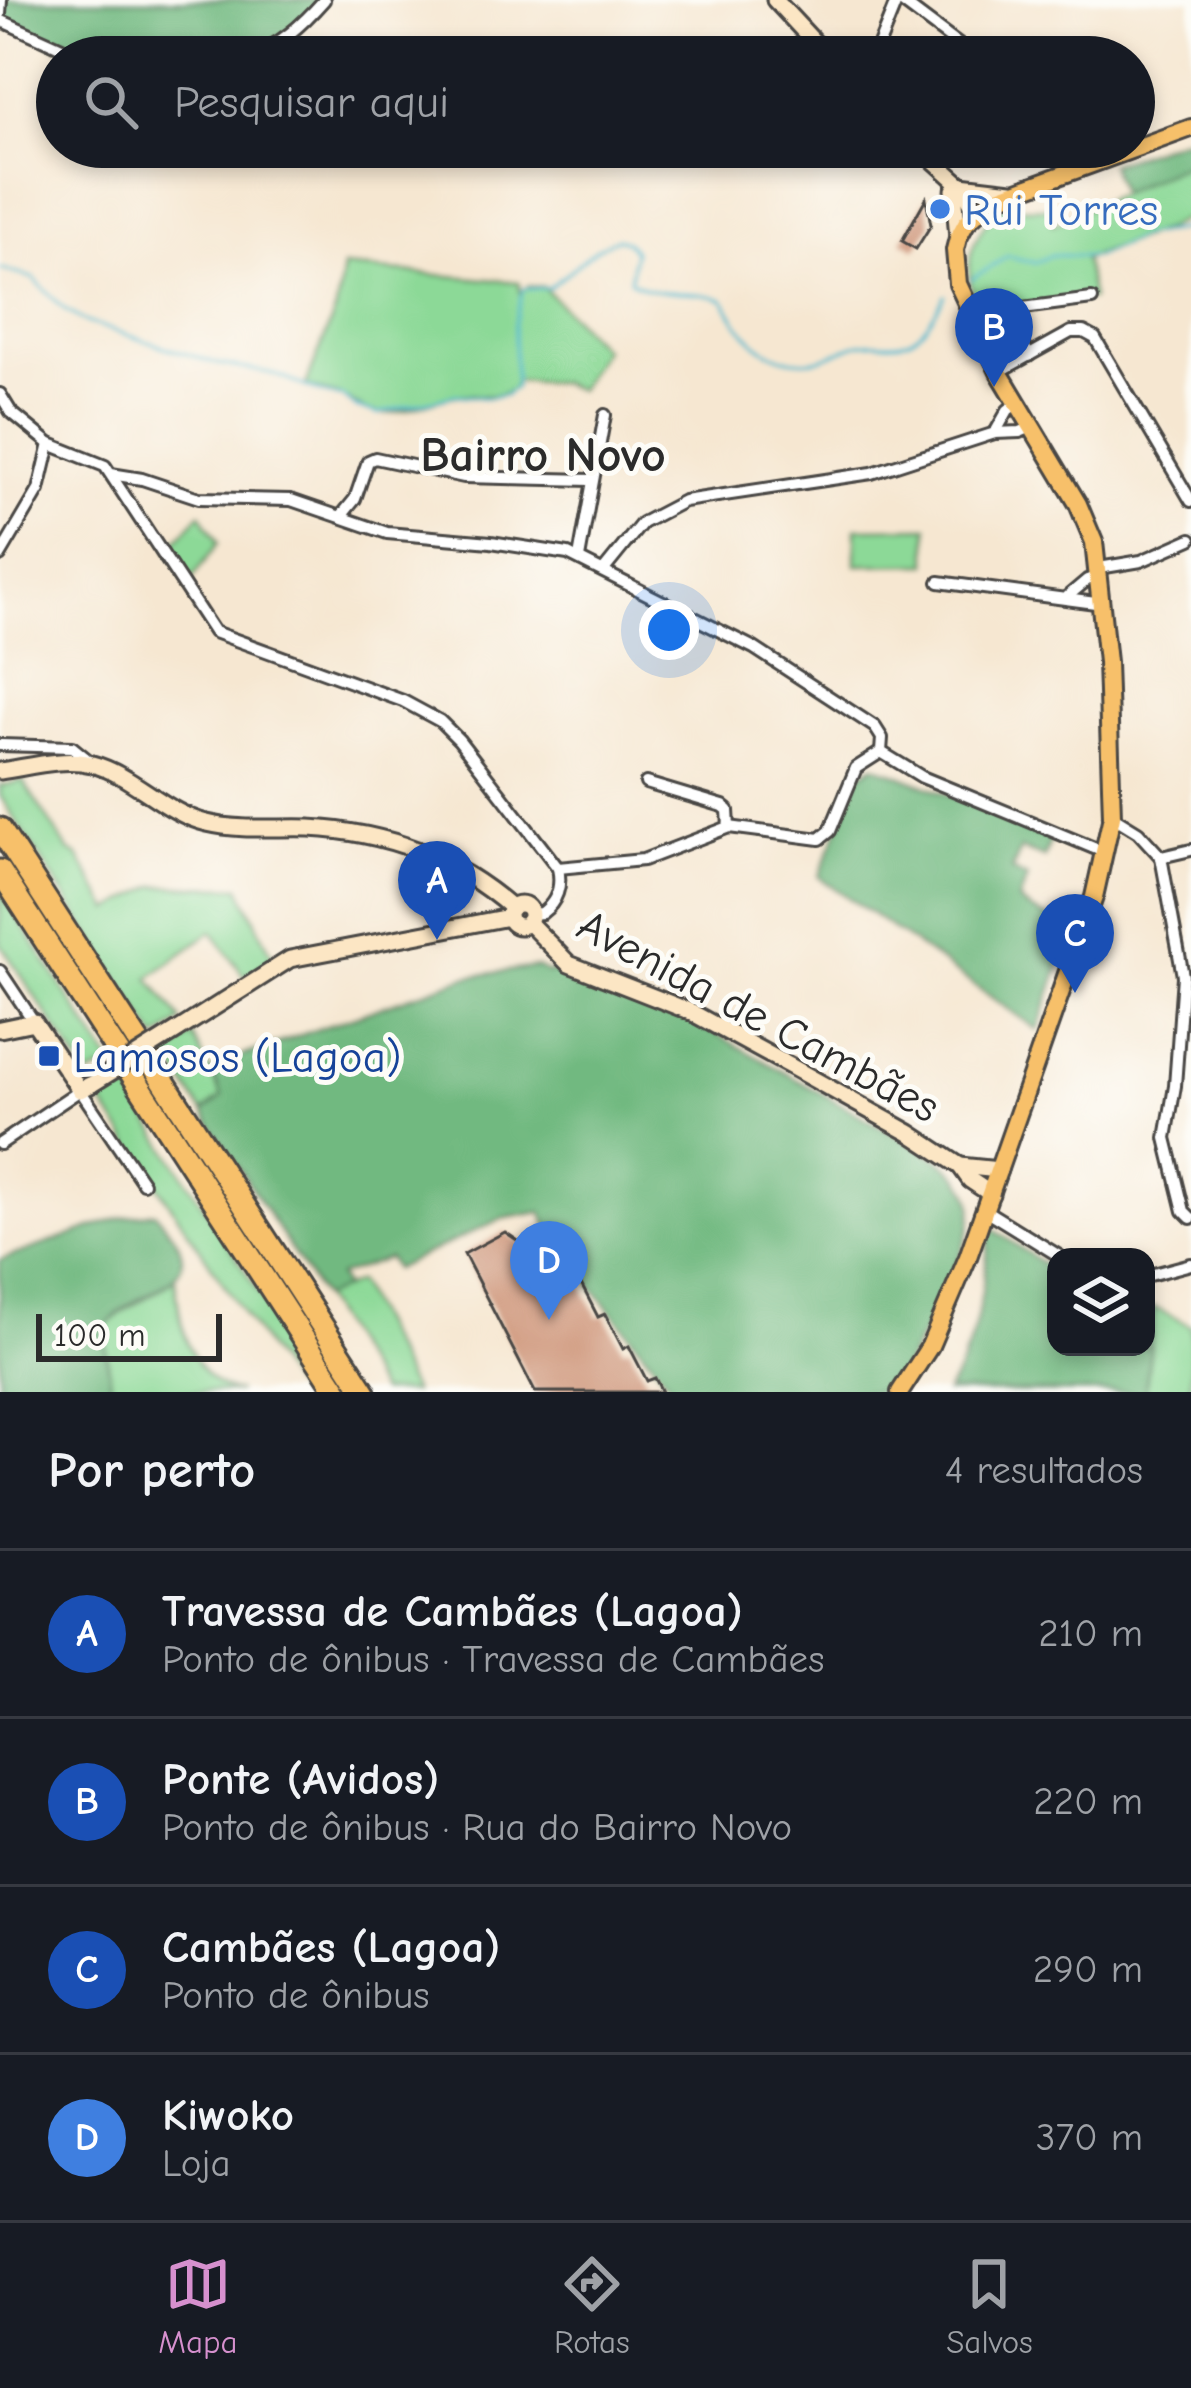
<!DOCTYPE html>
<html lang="pt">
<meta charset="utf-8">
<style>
:root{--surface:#171b24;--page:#20242c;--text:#f1f3f6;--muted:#9ea1a6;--line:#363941;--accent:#d690ce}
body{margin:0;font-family:"Comic Neue",sans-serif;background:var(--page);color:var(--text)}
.controls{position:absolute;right:36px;bottom:36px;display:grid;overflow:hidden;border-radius:24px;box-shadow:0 6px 18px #0003}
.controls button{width:108px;height:108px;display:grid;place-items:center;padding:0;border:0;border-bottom:3px solid var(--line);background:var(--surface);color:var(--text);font:60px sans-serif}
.scale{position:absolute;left:36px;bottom:30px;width:186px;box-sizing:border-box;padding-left:12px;border:6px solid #2b2b2b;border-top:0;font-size:33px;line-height:42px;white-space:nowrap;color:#2b2b2b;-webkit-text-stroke:9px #fdfcf7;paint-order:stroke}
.you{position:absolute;left:669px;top:630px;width:42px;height:42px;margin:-30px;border:9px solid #fff;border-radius:50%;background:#1a73e8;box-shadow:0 0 0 18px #1a73e833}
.badge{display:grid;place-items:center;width:78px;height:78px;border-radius:50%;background:var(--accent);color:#fff;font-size:39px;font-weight:700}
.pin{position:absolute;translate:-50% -99px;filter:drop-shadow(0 3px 6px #0008)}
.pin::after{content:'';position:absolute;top:63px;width:42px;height:36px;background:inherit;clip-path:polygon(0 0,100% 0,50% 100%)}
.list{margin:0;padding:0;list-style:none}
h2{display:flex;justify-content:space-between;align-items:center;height:156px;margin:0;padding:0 48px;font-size:51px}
h2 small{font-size:39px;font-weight:400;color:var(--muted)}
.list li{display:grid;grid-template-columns:78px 1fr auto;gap:36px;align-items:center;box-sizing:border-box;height:168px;padding:0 48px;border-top:3px solid var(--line)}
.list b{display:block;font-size:45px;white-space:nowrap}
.list p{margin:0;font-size:39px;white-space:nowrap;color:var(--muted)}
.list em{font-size:39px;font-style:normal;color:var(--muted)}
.icon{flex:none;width:66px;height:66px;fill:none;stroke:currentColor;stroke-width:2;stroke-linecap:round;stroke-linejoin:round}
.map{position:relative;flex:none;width:1191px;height:1392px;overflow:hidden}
.search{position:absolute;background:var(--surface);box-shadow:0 6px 18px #0003;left:36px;right:36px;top:36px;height:132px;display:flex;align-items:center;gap:30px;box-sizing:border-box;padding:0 42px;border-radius:66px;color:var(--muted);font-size:45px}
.sheet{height:828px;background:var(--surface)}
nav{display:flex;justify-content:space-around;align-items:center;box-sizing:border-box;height:168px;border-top:3px solid var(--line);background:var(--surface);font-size:33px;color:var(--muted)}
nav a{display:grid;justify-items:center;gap:6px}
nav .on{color:var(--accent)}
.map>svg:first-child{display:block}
</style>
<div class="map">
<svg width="1191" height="1392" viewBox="0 0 1191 1392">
<rect width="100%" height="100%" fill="#fdfcf7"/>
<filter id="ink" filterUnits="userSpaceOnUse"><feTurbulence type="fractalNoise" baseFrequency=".00833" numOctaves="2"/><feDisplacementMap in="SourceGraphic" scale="24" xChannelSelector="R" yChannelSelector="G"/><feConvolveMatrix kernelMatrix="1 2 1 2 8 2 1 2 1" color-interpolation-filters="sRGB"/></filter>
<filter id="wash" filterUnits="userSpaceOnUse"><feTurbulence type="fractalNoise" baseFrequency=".004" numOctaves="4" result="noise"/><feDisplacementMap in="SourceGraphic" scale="48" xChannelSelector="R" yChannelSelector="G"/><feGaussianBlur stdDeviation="2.7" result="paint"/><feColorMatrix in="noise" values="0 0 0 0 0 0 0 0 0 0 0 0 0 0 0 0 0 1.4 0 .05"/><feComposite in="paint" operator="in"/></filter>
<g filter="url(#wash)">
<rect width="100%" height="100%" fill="#f6e7d1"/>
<g fill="#8cd997" stroke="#5c8261" stroke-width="3">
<path d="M 1191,161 L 1191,215 L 1166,229 L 1084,259 L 1092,299 L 1005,310 L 1015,347 L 1002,354 C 971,298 949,260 999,207 L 1050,208 L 1053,224 Z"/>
<path d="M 343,267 L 519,282 L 520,293 L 528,286 L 543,287 L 603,349 L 578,390 L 560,383 L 515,381 L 515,387 C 496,402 482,393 461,395 C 432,397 405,417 376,413 C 361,411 354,401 342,397 C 331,392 318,391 306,385 L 336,309 Z"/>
<path d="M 201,513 L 218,543 L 189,583 L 169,549 Z"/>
<path d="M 928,527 L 928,564 L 856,565 L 856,528 Z"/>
<path d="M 23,781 L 68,850 L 78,856 L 110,910 L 155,886 L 240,887 L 274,960 L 244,976 L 212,931 L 149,978 L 182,1021 L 157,1039 L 0,796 L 0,786 Z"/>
<path d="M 0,890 L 112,1064 L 88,1077 L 0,943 Z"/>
<path d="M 193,1036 L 222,1097 L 203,1112 L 166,1053 Z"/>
<path d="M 124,1081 L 322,1392 L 296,1392 L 99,1098 Z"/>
<path d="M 175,1278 C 179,1319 188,1384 239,1392 L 112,1392 L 103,1329 C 125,1305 151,1298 175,1278 Z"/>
<path d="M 357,1282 L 413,1392 L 380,1392 L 322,1298 Z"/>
<path d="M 1155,1308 L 1191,1326 L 1191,1392 L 1145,1392 Z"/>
</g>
<g fill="#71b980" stroke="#4e7256" stroke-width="3">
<path d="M 1,0 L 324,0 L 302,26 L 249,57 L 82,57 L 0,20 Z"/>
<path d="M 1191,136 L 1191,161 L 1120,193 L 1110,164 Z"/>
<path d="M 874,765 L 1052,836 L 1044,858 L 1021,849 L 1012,870 L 1027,878 L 1019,901 C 1036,915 1051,921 1075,922 L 1038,1030 L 819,877 L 859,776 Z"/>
<path d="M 537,967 L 548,973 L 561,969 L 695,1022 L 938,1159 C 954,1170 967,1182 972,1202 C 980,1236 915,1346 897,1381 L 887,1392 L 676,1392 L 552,1237 L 542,1212 L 501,1219 L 394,1269 L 388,1258 L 338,1276 L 344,1287 L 322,1298 L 203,1112 L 222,1097 L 212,1071 L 242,1056 L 465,977 Z"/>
<path d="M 155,1212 C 162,1222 173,1233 178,1243 C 195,1279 153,1289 132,1303 C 121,1310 112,1319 103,1329 L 112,1392 L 0,1392 L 0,1260 L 120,1218 Z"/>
<path d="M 990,1227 L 1056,1273 L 1056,1347 L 1146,1347 L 1146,1307 L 1155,1308 L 1145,1392 L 946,1392 C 979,1343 984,1284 990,1227 Z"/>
</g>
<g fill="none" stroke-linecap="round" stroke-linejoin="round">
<g stroke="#52bacf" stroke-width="3">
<path d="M 0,269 L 33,278 L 65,310 L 86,322 L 218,364 L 270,373 L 328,395 L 343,397 L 355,407 L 377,414 L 456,395 L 487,398 L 505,395 L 515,387 L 514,325 L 523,289 L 549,288 L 596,249 L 617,238 L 626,241 L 634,251 L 630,280 C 658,300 692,287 724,300 C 743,338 773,368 820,359 C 832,356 843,349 855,345 C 869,341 879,343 892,343 C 921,343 932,317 945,295"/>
<path d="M 972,279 L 1008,256 L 1035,263 L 1051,255 L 1095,257 L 1143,236 L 1191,228"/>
</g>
</g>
<g id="blocks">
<g fill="#cf977c">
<path d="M 926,198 L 931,225 L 916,249 L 902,241 Z"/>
<path d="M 505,1232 L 536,1253 L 540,1247 L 548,1253 L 552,1247 L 573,1286 L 580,1282 L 598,1317 L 605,1314 L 623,1349 L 629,1346 L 647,1381 L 655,1378 L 662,1392 L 535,1392 L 464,1254 Z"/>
</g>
</g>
</g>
<g filter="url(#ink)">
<use href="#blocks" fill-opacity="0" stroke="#494744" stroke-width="3"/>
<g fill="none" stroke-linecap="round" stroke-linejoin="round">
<defs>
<g id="street">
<path d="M 899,0 L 975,57"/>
<path d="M 0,14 L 1,0"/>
<path d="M 0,20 L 82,57"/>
<path d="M 249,57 C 281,44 301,26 324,0"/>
<path d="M 874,57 L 897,0"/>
<path d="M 1029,356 L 1013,322 L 1023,308 L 1092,299"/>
<path d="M 999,372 L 1071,332 L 1084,332 L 1095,338 L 1191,501"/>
<path d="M 0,394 L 11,412 L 50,444 L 105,466 L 214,632 L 403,701 L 440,721 L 459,740 L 558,868 C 562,886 557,902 542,913 L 531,914"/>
<path d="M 995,433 L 1008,410 L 1018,403"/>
<path d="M 111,474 L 142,479 L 199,498 L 291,500 L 387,533 L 491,542 L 568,554 L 754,648 L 875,727 L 882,738 L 881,752"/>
<path d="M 342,515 L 355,499 L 368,461 L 375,458 L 464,477 L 591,480"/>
<path d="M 0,556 L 39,490 L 50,444"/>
<path d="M 579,558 L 605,415"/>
<path d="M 1099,568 L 1141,561 L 1191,539"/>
<path d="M 604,570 L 642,523 L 684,501 L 872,473 L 995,433 L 1020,432 L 1032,427"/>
<path d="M 939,582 L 1103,604"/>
<path d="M 1068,596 L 1087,580 L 1100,576"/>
<path d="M 0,745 L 72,747 L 93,764"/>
<path d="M 881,752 L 922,777 L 1106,853"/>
<path d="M 646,783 L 723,806 L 728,810 L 729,827"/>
<path d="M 1112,816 L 1138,832 L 1161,857 L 1191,850"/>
<path d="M 1161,857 L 1183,976 L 1175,1086 L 1166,1138 L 1184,1211 L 1191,1218"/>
<path d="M 558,868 L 643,860 L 729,827 L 820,839 L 830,831 L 856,768 L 881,752"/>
<path d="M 0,971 L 34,1022"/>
<path d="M 0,1144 L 80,1090 L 143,1183"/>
<path d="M 985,1210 L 1061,1257"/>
<path d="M 1146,1276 L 1191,1264"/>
</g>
<g id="secondary">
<path d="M 775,0 L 828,57"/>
<path d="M 919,147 L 961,185 L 977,212"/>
<path d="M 961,185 L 1012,191"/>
<path d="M 954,190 L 958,238"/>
<path d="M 0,771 C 29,767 62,757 92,764 C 134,775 164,813 207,823 C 240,831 276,827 309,828 C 387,832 453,857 512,908"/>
<circle cx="520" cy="915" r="11"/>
<path d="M 528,922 L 569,964 L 689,1011 L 790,1066 L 910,1133 L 960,1166 L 970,1180 L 991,1194"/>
<path d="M 0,1029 L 34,1022 L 80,1090 L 92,1084"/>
<path d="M 178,1030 L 290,959 L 509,917"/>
<path d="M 960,1166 L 999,1170"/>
</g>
<path id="primary" d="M 900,1392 L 930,1346 L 968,1257 L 1094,897 L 1112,816 L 1107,662 L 1094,542 L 1078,504 L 999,372 L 958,284 L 955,250 L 958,238 L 966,223 L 990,201 L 1191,128"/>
<g id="highway">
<path d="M 0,829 L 365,1392"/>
<path d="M 0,871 L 338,1392"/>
</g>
</defs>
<use href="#street" stroke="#494744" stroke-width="16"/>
<use href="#secondary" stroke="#494744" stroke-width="21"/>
<use href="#primary" stroke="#494744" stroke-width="22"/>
<use href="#highway" stroke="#494744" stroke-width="27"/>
<use href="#street" stroke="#fff" stroke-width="10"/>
<use href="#secondary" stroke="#fce6c4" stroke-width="15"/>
<use href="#primary" stroke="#f7c06b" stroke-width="16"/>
<use href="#highway" stroke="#f7c06b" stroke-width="21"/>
<defs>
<path id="secondary-bridge" d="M 92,1084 L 178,1030"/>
</defs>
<use href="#secondary-bridge" stroke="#494744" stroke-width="21" stroke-linecap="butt"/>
<use href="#secondary-bridge" stroke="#fce6c4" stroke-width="15"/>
</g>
</g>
<circle fill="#3f7fe0" stroke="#fdfcf7" stroke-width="4.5" cx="940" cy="209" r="12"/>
<rect fill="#1a4fb4" stroke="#fdfcf7" stroke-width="4.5" x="37" y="1044" width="24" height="24" rx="6"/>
<g text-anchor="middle" stroke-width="10" stroke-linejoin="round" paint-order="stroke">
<g font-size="45" fill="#366cbe" stroke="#fdfcf7" text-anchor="start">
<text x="964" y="225">Rui Torres</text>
</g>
<g font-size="45" fill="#2b2b2b" stroke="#fdfcf7">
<text transform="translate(759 1015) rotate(28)" y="16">Avenida de Cambães</text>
</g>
<g font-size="45" fill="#164399" stroke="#fdfcf7" text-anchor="start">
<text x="73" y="1072">Lamosos (Lagoa)</text>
</g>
<g font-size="48" font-weight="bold" fill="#2b2b2b" stroke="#fdfcf7">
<text x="543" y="471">Bairro Novo</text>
</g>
</g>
</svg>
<div class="controls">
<button><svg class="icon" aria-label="layers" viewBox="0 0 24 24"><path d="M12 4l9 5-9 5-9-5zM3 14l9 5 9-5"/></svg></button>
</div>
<div class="scale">100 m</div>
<div class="you"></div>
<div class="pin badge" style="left:437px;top:940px;background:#1a4fb4">A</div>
<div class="pin badge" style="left:994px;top:387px;background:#1a4fb4">B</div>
<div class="pin badge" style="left:1075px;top:993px;background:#1a4fb4">C</div>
<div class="pin badge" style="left:549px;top:1320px;background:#3f7fe0">D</div>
<div class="search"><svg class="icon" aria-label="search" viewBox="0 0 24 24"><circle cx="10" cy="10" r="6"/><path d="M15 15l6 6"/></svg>Pesquisar aqui</div>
</div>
<section class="sheet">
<h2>Por perto<small>4 resultados</small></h2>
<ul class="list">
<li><span class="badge" style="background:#1a4fb4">A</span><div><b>Travessa de Cambães (Lagoa)</b><p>Ponto de ônibus · Travessa de Cambães</p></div><em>210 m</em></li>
<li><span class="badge" style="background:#1a4fb4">B</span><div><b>Ponte (Avidos)</b><p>Ponto de ônibus · Rua do Bairro Novo</p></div><em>220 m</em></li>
<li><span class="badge" style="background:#1a4fb4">C</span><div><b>Cambães (Lagoa)</b><p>Ponto de ônibus</p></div><em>290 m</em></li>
<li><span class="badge" style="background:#3f7fe0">D</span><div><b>Kiwoko</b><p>Loja</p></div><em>370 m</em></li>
</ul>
</section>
<nav>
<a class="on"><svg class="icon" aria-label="map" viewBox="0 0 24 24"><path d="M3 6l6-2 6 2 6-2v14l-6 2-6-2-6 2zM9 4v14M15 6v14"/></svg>Mapa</a>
<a><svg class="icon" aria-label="directions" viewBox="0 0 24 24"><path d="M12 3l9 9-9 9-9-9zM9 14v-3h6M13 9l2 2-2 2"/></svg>Rotas</a>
<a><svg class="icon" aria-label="saved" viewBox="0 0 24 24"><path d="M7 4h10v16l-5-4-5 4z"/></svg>Salvos</a>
</nav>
